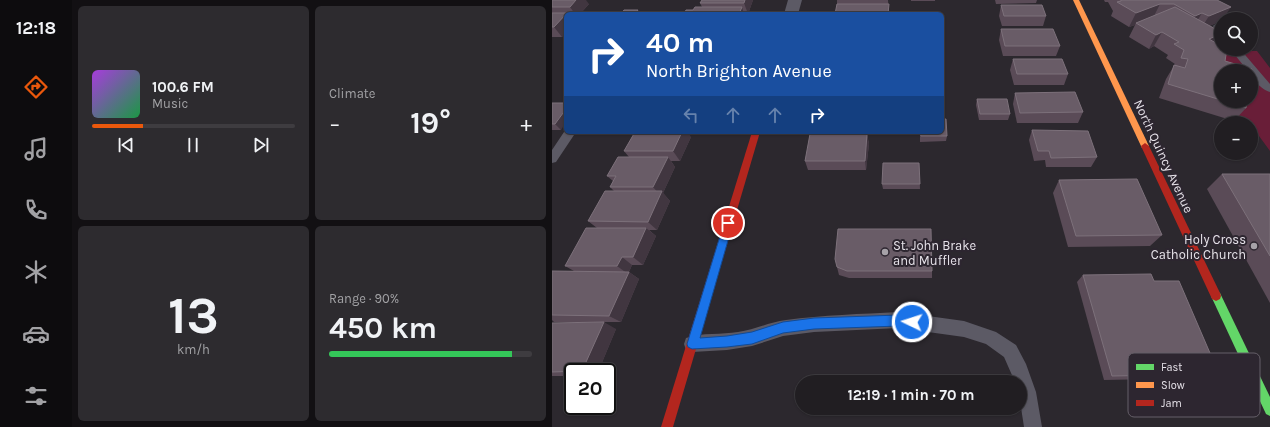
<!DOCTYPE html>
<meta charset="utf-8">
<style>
:root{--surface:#211e22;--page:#2d2b2f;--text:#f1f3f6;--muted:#a2a2a5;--line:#3e3c40;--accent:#ea580c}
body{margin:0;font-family:Karla,sans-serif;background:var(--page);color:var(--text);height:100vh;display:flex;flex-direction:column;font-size:15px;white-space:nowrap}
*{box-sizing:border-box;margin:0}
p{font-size:13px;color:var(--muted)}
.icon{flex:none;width:22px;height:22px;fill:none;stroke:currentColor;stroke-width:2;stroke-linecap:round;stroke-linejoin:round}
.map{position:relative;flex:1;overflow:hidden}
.details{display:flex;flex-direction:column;gap:6px;padding:6px;background:#121013;width:480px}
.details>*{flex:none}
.top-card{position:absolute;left:12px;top:12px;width:380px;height:122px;border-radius:6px;box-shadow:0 1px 3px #0004,0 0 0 1px var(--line);background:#1a4fa0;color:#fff;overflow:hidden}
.buttons{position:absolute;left:662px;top:12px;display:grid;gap:8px}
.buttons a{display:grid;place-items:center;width:44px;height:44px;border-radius:50%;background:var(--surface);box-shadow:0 1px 3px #0004,0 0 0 1px var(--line);font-size:20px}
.speed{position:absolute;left:12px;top:363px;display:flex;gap:8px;font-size:20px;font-weight:700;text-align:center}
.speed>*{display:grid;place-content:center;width:52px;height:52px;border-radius:50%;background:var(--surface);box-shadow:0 1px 3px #0004,0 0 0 1px var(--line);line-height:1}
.speed .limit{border:2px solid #111;border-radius:6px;background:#fff;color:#111}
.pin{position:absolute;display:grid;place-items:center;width:34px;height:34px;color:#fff;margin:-17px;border:2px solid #fff;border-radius:50%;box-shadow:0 1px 4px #0007}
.me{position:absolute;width:44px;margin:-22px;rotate:274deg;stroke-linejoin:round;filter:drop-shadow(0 0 3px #0008)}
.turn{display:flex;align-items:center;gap:14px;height:84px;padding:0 16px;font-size:18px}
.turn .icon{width:52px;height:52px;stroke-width:2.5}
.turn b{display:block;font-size:28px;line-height:34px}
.lanes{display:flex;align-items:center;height:38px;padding:0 16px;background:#0003;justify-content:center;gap:20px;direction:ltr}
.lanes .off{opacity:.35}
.big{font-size:30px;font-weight:700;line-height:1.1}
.details .widget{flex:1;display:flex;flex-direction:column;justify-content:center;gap:6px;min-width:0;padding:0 14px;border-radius:6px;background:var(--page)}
.details .dial{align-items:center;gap:0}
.dial b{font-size:52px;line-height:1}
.song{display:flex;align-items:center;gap:12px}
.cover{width:48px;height:48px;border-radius:6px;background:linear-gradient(135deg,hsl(280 70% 55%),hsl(140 70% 35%))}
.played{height:4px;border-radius:2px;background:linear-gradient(90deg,var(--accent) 25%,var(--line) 25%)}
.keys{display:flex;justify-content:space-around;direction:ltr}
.heat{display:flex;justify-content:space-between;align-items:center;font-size:22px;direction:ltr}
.charge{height:6px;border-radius:3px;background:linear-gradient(90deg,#34c759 90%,var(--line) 0)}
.details .tiles{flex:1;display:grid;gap:6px;grid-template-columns:repeat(2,1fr)}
.trip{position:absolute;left:243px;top:375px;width:232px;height:40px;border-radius:20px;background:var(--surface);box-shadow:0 1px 3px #0004,0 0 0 1px var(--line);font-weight:700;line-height:40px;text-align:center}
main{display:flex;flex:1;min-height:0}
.tabs{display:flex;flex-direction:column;width:72px;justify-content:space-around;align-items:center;background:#0d0c0e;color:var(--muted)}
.tabs .icon{width:28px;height:28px}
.tabs .on{color:var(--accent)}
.tabs b{font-size:18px;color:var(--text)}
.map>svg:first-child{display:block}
</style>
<main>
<nav class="tabs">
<b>12:18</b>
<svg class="icon on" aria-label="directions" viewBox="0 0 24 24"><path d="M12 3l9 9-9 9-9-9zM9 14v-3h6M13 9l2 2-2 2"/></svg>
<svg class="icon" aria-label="music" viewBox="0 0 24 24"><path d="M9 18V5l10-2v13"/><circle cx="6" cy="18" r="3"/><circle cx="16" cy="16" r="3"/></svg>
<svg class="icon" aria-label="phone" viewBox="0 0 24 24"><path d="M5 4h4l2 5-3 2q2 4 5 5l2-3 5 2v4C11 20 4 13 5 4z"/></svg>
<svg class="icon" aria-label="climate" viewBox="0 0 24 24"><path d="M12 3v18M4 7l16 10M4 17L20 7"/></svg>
<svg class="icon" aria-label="car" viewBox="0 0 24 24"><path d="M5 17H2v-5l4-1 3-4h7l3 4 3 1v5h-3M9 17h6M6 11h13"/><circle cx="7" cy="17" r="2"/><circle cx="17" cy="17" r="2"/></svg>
<svg class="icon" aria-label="filters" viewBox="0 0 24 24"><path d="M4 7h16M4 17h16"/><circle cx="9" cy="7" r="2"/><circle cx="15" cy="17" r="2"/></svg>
</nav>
<section class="details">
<div class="tiles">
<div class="widget">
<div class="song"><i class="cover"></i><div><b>100.6 FM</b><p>Music</p></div></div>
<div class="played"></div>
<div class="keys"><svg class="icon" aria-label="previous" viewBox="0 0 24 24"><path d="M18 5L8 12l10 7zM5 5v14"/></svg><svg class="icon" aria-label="pause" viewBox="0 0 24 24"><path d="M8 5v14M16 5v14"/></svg><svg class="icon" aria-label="next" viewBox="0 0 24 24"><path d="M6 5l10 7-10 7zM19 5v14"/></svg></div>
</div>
<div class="widget"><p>Climate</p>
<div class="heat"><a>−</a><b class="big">19°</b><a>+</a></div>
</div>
<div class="widget dial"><b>13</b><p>km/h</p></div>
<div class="widget"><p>Range · 90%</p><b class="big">450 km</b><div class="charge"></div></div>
</div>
</section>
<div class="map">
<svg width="718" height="427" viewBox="0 0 718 427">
<rect width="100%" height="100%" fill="#2c282e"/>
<!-- green -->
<path fill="#691e38" d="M667 51H705L718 68V151L699 125V123H685L682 121 685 101H699V71H673Z"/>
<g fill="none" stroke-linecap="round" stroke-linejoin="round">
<!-- lane -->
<g fill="#5c5a65" fill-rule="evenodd">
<path d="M665 23 669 25V34L666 33 661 26Z"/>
<path d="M678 49H688L718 84V92C710 90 699 79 699 71H696Z"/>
<path d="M14 129V132H24L4 162 0 163V150Z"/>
<path d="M347 312 412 321 444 332 464 345 474 364 484 392 490 427H472L468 401V382H463L452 357 434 344 412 337 347 328 262 332 231 336 200 346 175 350 140 352 134 350 132 344 134 338C150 332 170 335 186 332 202 330 217 322 234 320 271 315 309 314 347 312Z"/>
</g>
<!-- street -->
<path fill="#5c5a65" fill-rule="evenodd" d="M236 0H250L246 14H232Z"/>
<!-- fast -->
<path fill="#63d668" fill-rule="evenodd" d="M664 291 668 293 718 397V416L714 414 659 296 660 293Z"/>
<!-- slow -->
<path fill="#ff974d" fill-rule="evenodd" d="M521 0H527L597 146 596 148H590L589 146Z"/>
<!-- jam -->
<g fill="#b3261e" fill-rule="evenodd">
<path d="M200 132H208L121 427H109Z"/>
<path d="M593 143 597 146 668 293 669 296 668 299 664 301 660 299 589 146Z"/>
</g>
</g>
<!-- wall -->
<g fill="#5a4b57">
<path d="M0 0 37 4 28 14H14V32L10 37H0Z"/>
<path d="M150 0H201L196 14H132L150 7 148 3Z"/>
<path d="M285 0H336L337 14H283L285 4Z"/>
<rect x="359" y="0" width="24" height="1"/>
<path d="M443 0H485L484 3 444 4Z"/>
<path d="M552 0H665L669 21 657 26 669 32V35L664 43 669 71V101H695L694 108 682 121 607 98 614 79 623 64 614 58 616 55 602 46 597 49 577 37 583 25 577 27 559 16 561 11 556 2H553Z"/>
<path d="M449 5 494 16 491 26H450L447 16Z"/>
<path d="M449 29 508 46 504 56H451L447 40Z"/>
<path d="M461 59 516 74 512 85H462L458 70Z"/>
<path d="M463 93 531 112 526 123H465L461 104Z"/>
<path d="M425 99 458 114 456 120H427L424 105Z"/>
<path d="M0 103 9 130H0Z"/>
<path d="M480 130 545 157 539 167H494L493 160 482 161 477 140Z"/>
<path d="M368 132H390L395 136 394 141 368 142Z"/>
<path d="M315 134 317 144 314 170H256L253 161Z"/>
<path d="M139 137 128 161H119L123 167 111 193 118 201 105 230H97L104 236 91 265H80L77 272 87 279 69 322H2L0 320V271H22L13 266 45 228 36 221 62 191 58 187 61 181 55 176 77 157 72 151Z"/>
<path d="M367 163 368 189H331L330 184Z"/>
<path d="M670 174H718V303L655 189Z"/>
<path d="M507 180 610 235 598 246 516 247 501 193Z"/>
<path d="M285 267 380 271V278H297L287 275Z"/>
<path d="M531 275 602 281 667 374 654 378 552 380 525 282Z"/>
<path d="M0 323 64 329 46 372H21V376H0Z"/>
</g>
<!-- shaded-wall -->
<g fill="#413640">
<path d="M24 0H34L37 4 28 14H23L18 7Z"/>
<path d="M193 0H201L196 14 192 3Z"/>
<path d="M608 4 601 18 584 23 583 25 577 27 584 13Z"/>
<path d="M190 7 192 14H187Z"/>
<path d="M679 7 671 19H669V21L648 30 657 16Z"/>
<path d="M86 10 88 14H83Z"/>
<path d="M15 13 16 14H14V32L10 37 2 27Z"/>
<path d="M650 13 642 26 634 29 643 16Z"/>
<path d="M610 32 602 46 597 49 604 35Z"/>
<path d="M669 34V35L661 47 657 39Z"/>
<path d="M14 109V122L9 130 3 124Z"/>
<path d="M130 132H136L139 137 128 161 121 151Z"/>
<path d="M315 134 317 144 314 170 313 161Z"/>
<path d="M116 157 123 167 111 193 118 201 105 230 96 222 108 195 101 187Z"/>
<path d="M94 228 104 236 91 265 81 257Z"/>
<path d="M70 257 80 265 76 274 65 266Z"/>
<path d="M77 272 87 279 69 322 57 316Z"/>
<path d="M52 322 64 329 46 372H33L30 371Z"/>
</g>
<!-- building -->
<g fill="#695c67" stroke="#7d717b">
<path d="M0 0H24L18 7H0Z"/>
<path d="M150 0H193L192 3H148Z"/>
<path d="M569 0H665L679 7 657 16 650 13 643 16 622 4H608L584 13 565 2 569 1Z"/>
<path d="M285 4H337L336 14H283Z"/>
<path d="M449 5H490L494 16H452Z"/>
<path d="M143 7H190L187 14H132L134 10H141Z"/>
<path d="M623 7 669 32V34L657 39 669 46V49H675L673 61 700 69 699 74V71H669V100L616 84 622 65 633 68 636 59 629 58 632 50 622 44 627 42 610 32 604 35 584 23Z"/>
<path d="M72 10H86L83 14H69Z"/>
<path d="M0 13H15L2 27H0Z"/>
<path d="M449 29H501L508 46H453Z"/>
<path d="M461 59H510L516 74H465Z"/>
<path d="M523 92 531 112 468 113 463 93Z"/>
<path d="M425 99H455L458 114H428Z"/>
<path d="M671 101H695L694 108Z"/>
<path d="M0 103H14V109L3 124H0Z"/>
<path d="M390 119H394L395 136H369L368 132H390Z"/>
<path d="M480 130 536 131 545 157 499 158 497 151H486Z"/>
<path d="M83 132H130L121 151H72Z"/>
<path d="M258 134H315L313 161H253Z"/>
<path d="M66 157H116L101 187H58L64 176H55Z"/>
<path d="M331 163H367L368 184H330Z"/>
<path d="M670 174H718V256Z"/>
<path d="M585 179 610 235 524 236 507 180Z"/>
<path d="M53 191H110L96 222 36 221Z"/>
<path d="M34 228H94L81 257H70L65 266H13Z"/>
<path d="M286 229H379L380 271H295L285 267 283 259Z"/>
<path d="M0 271 77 272 57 316 0 315Z"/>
<path d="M599 274 602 281H627L667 374 560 376 531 275Z"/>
<path d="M52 322 30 371 0 372V323Z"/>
</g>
<!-- route -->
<path fill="#1a73e8" stroke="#114b97" d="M176 219 180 220 181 223 148 338 175 336 200 332 231 322 262 318 347 315 364 318 366 322 364 326 360 327 347 326 262 329 231 333 200 344 175 347 140 349 136 347 135 344 172 223 173 220Z"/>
<!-- markers -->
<g fill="#a6a2a8" stroke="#2d2630" stroke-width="1.5">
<circle cx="702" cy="246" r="4"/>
<circle cx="333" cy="252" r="4"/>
</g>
<g text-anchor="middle" stroke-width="4" stroke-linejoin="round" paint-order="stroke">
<!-- street labels -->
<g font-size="13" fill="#e7e3ea" stroke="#2d2630">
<text transform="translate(612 156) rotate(65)" y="5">North Quincy Avenue</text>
</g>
<!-- poi labels -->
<g font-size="13" fill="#e7e3ea" stroke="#2d2630" text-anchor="end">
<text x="694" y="244">Holy Cross<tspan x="694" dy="15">Catholic Church</tspan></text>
<text x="341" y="250" text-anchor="start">St. John Brake<tspan x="341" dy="15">and Muffler</tspan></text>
</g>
</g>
<!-- legend -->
<rect x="576" y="353" width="132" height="64" rx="6" fill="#2d2630" stroke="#655f68" stroke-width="1"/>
<rect x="584" y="364" width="18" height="6" fill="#63d668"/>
<rect x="584" y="382" width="18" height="6" fill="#ff974d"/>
<rect x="584" y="400" width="18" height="6" fill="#b3261e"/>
<g font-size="11" fill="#e7e3ea">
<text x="609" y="371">Fast</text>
<text x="609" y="389">Slow</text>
<text x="609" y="407">Jam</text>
</g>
</svg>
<div class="buttons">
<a><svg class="icon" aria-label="search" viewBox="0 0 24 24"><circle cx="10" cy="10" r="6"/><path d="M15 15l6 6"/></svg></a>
<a>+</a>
<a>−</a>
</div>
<div class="speed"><div class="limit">20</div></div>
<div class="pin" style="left:176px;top:223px;background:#d93025"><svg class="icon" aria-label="arrive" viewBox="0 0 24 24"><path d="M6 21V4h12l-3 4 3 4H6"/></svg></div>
<svg class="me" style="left:360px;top:322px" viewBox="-20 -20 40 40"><circle r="17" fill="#1a73e8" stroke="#fff" stroke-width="3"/><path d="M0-11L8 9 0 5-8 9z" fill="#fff"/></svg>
<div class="trip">12:19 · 1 min · 70 m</div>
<div class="top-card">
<div class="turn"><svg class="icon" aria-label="right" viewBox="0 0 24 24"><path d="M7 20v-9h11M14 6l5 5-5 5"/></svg><div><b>40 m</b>North Brighton Avenue</div></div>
<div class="lanes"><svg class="icon off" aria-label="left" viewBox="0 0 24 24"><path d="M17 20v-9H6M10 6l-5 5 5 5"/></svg><svg class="icon off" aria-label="ahead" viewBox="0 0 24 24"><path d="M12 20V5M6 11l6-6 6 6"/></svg><svg class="icon off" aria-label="ahead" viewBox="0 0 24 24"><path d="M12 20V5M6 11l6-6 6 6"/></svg><svg class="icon" aria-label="right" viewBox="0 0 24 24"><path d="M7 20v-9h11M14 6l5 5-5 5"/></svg></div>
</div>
</div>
</main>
